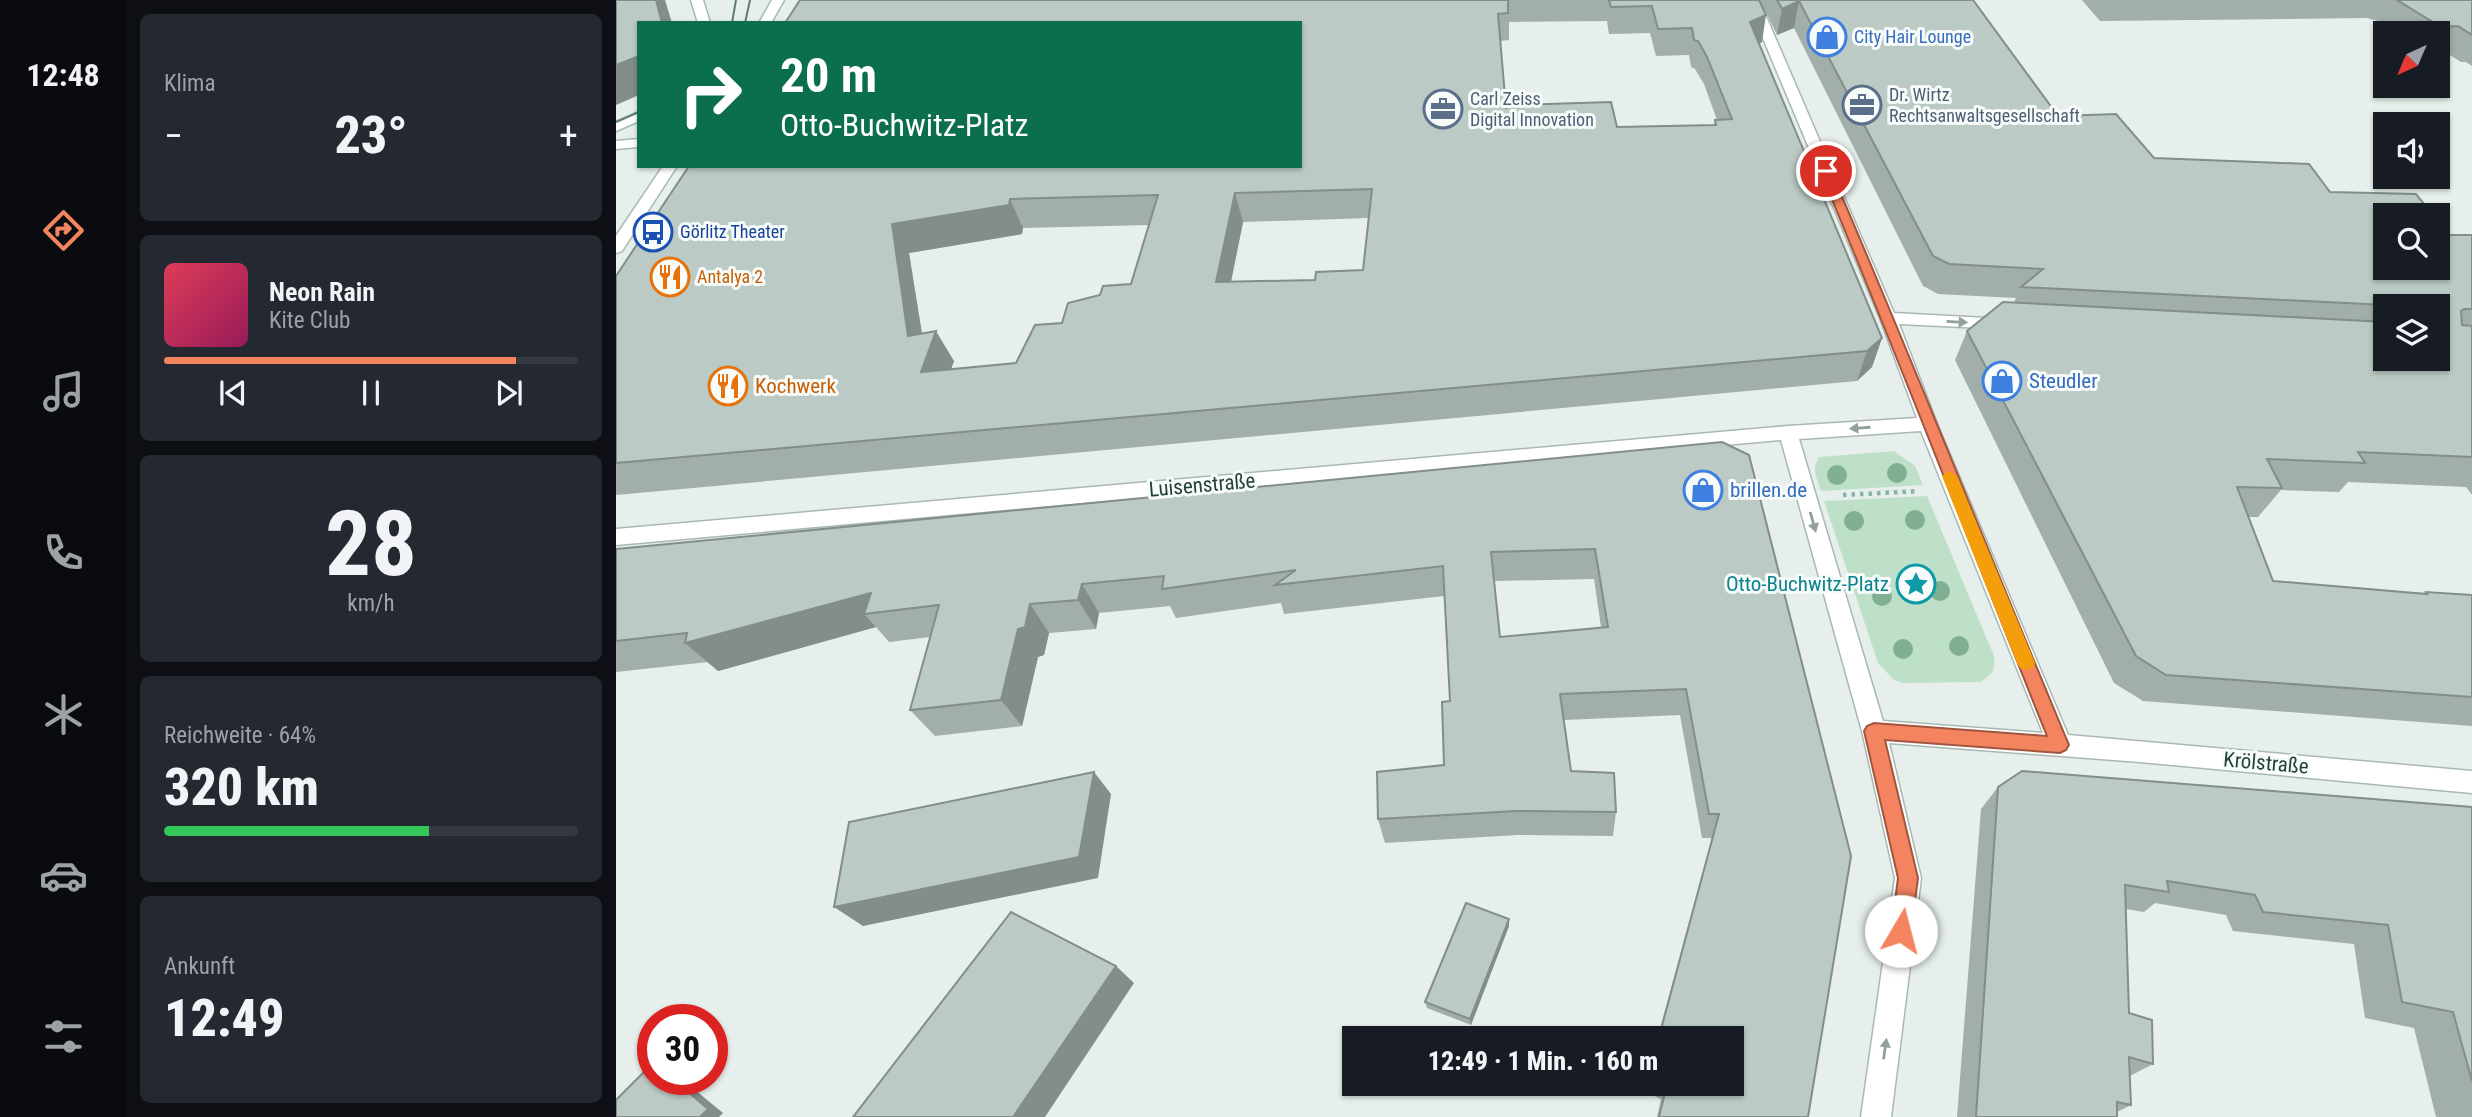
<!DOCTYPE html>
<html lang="de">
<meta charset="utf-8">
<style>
:root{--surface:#171b24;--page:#242831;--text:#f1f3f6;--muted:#9ea1a6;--line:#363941;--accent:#f4845f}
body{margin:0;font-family:"Roboto Condensed",sans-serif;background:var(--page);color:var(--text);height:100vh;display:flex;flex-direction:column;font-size:26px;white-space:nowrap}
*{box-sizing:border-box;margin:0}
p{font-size:23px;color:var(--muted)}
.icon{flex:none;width:38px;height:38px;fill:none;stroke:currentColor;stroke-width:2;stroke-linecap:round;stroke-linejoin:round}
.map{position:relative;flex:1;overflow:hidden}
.details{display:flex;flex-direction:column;gap:14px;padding:14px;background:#0d0f14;width:490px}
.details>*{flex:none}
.top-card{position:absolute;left:21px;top:21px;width:665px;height:147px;border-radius:0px;box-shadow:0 2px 5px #0004;background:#0b6e4f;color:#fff;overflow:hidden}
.needle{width:46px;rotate:224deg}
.buttons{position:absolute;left:1757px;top:21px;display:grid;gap:14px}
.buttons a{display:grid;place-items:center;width:77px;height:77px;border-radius:0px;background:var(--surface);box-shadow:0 2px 5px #0004;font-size:35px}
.speed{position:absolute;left:21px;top:1004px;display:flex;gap:14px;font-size:35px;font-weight:700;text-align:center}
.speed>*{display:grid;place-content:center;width:91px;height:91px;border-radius:50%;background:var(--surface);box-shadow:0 2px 5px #0004;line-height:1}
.speed .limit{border:10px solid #d22;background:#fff;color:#111}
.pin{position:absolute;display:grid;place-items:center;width:60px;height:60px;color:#fff;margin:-30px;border:4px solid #fff;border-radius:50%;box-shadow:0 2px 7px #0007}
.me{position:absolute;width:77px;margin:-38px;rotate:8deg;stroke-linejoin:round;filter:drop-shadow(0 0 5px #0008)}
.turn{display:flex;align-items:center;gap:24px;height:147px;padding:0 28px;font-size:32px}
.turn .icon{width:91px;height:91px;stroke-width:2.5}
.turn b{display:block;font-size:49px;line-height:60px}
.big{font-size:52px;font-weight:800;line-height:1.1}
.details .card{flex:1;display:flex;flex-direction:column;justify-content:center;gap:10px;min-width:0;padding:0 24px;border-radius:10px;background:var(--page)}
.details .dial{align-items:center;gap:0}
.dial b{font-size:91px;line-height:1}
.song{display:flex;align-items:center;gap:21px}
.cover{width:84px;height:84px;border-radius:10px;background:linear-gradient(135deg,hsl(350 70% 55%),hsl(330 70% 35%))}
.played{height:7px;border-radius:4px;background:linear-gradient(90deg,var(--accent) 85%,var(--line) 85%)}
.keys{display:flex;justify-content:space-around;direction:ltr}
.heat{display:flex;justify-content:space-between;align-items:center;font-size:38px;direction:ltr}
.charge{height:10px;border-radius:5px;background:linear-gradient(90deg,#34c759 64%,var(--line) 0)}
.trip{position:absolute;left:726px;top:1026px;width:402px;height:70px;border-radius:0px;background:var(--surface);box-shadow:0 2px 5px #0004;font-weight:800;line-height:70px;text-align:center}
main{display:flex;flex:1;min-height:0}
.menu{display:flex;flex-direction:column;width:126px;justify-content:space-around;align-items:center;background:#090b0e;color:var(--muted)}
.menu .icon{width:49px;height:49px}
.menu .active{color:var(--accent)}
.menu b{font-size:32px;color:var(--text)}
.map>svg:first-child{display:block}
</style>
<main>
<nav class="menu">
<b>12:48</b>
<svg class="icon active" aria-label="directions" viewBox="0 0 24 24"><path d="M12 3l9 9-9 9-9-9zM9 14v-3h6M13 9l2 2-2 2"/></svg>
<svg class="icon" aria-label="music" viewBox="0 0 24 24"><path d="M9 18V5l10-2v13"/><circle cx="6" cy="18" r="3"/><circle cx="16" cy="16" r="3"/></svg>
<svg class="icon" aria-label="phone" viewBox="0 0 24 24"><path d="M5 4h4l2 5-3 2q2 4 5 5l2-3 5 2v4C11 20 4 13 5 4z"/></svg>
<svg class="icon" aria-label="climate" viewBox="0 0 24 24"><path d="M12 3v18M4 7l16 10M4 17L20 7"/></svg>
<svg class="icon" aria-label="car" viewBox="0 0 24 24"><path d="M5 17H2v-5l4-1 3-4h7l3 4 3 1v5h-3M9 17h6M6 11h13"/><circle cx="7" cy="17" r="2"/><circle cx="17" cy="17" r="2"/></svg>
<svg class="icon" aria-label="filters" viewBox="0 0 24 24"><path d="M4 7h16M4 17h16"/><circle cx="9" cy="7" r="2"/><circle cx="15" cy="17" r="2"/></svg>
</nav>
<section class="details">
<div class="card"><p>Klima</p>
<div class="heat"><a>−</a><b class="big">23°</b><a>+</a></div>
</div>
<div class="card">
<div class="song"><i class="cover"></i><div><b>Neon Rain</b><p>Kite Club</p></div></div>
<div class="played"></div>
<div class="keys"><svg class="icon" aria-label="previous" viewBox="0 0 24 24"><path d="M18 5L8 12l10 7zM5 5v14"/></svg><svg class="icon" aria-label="pause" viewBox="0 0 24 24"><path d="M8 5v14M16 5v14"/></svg><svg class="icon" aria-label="next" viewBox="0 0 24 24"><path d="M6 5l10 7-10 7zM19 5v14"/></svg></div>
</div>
<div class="card dial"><b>28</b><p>km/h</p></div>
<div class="card"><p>Reichweite · 64%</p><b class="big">320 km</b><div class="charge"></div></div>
<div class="card"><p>Ankunft</p><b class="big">12:49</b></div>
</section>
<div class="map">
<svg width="1856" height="1117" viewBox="0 0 1856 1117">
<rect width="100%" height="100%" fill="#e6efeb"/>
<!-- green -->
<g fill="#bfe0c8">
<path d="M1278 451 1299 466 1307 485 1205 491C1201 479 1195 468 1203 457Z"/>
<path d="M1311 496 1378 656C1380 670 1376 675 1364 682L1287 683 1278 680 1262 663 1208 501Z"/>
</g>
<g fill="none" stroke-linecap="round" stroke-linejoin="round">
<defs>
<g id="minor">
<path d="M75 0H87L94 23H82Z"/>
<path d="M156 0H168L155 23H143Z"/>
<path d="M1131 0H1143L1278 313 1389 319 1398 324 1389 329 1283 324 1321 424 1452 735 1856 771V793L1524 762 1273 743 1305 878 1275 1117H1245L1279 878 1246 731 1165 440 0 545V529L1172 426 1301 418 1264 318ZM1305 431 1427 733 1267 721 1183 439Z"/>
<path d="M23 112V121L0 131V122Z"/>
<path d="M23 139V147L0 149V141Z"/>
<path d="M47 166H61L6 251 0 253V236Z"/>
</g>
</defs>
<!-- minor casing -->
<use href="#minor" stroke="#a8b8b2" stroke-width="3"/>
<!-- path -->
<path stroke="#86b3a5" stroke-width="4.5" stroke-dasharray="3.5 5" stroke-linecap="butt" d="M1227 495 1303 491"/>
<!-- minor -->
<use href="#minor" fill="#fff" fill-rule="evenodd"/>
<!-- tram -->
<g stroke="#5f7d75" stroke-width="2">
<path d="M116 23 120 0"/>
<path d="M129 23 134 0"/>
<path d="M0 122 23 112"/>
</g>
</g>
<!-- trees -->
<g fill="#80af93">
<circle cx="1281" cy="473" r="10"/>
<circle cx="1221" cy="475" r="10"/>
<circle cx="1299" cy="520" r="10"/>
<circle cx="1238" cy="521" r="10"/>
<circle cx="1324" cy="591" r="10"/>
<circle cx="1266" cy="596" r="10"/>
<circle cx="1343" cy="646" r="10"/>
<circle cx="1287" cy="649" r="10"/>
</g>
<!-- wall -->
<g fill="#a1aea9" fill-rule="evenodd">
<path d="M184 0H1143L1146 42 1142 44 1266 338 1256 367 1241 381 0 495V276ZM991 21 993 34 1034 33 1040 56 1073 55 1075 67 1079 69 1088 84 1101 120H1099L1098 125 1001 127 890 108 884 41 893 40V22ZM752 218 747 270 699 280 615 282 627 222ZM533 225 515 284 484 295 446 323 400 363 335 369 338 361 306 334 293 253 406 234 407 228Z"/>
<path d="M1144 0H1357L1442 116 1538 158 1714 192 1834 235H1856V495L1850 487 1732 482 1723 492 1665 490 1642 517H1632L1657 581 1807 594 1810 592 1856 595V726L1527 701 1498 683 1339 360 1351 331 1398 302 1400 298 1322 294 1307 286 1178 28 1161 35ZM1769 306H1822L1769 359Z"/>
<path d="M1466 0H1856V66L1850 62H1845L1826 50H1822V33H1781L1762 21 1751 18 1484 21Z"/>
<path d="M1106 442 1192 1117H1041L1045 1099 1023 1089 1025 1083H1116L1042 1036 1096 838H1086L1064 715 948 720 955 771 1000 812 997 836 901 835 769 843 762 819 828 765 834 701 828 596 668 614 665 603 560 618 554 606 483 613 480 629 433 633 428 655 422 657 406 726 319 736 294 710 314 637 273 642 260 627 102 671 92 662 0 672V549ZM978 579 985 627 884 637 878 581Z"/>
<path d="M1382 787 1856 807V1117H1820L1798 1028 1749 1018 1738 944 1617 931 1610 915 1539 903 1528 912 1510 909 1513 1013 1537 1064 1514 1076 1515 1105 1501 1112V1117H1341L1365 809Z"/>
<path d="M893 919V926L855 1025 811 1008 809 1002Z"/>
</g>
<!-- shaded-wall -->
<g fill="#838d89">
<path d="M40 0H49L56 23H46Z"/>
<path d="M1183 1 1178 28 1161 35 1166 9Z"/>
<path d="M1150 15 1146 42 1129 50 1134 22Z"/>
<path d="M23 56V95L0 105V65Z"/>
<path d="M619 193 627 222 609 311 600 282Z"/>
<path d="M394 199 407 228 406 234 293 253 310 359 320 331 338 361 323 401 305 372 292 336 276 224Z"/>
<path d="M1266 338 1256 367 1241 381 1251 351Z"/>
<path d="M466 584 483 613 480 629 462 600Z"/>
<path d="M255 593 248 614 260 627 102 671 69 643Z"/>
<path d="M414 604 433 633 428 655 422 657 406 726 385 700 402 629Z"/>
<path d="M478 772 495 794 482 878 247 926 218 907Z"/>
<path d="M893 919V926L855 1025 854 1019Z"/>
<path d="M500 966 518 983 429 1117H397Z"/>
<path d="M58 1080H67L107 1113 103 1117H84Z"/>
</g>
<!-- building -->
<g fill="#bbcac4" stroke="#838d89" stroke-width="2" fill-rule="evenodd">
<path d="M0 0H40L46 23H23V56L0 65Z"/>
<path d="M184 0H892V13L882 14 890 108 899 105 995 102 1001 127 1100 125 1099 120 1116 119 1091 57 1082 41 1078 40 1076 28 1042 29 1036 6 995 7 993 0H1143L1150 15 1134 22 1266 338 1251 351 0 463V276L73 166H684V23H169ZM756 189 747 270 700 272 699 280 600 282 619 193ZM542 195 515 284 487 286 484 295 452 303 446 323 419 325 400 363 305 372 320 331 292 336 276 224 393 205 394 199Z"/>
<path d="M1161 0H1357L1442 116 1500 114 1538 158 1693 164 1714 192 1800 194 1817 215H1769V268H1822V220L1834 235H1856V309H1848L1845 311 1846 325 1856 326V457L1742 452 1749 463 1651 459 1666 488 1621 487 1657 581 1811 594 1810 592 1856 595V697L1550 675 1520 656 1351 331 1387 302 1769 322V359H1822V306H1790L1405 287 1427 269 1333 264 1317 256 1183 1 1166 9Z"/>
<path d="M1781 0H1856V35L1842 26 1825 27Z"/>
<path d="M1106 442 1133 455 1235 856 1192 1117H1043L1051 1085 1049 1083H1116V1038H1038L1039 1035 1043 1037 1103 814H1093L1070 689 944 694 955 771 998 773 1000 812 900 811 762 819 761 772 828 765 826 702 834 701 827 566 659 585 680 570 546 589 548 576 466 584 462 600 414 604 409 627 402 629 385 700 294 710 323 605 248 614 255 593 69 643 71 633 0 641V549ZM979 549 992 627 884 637 875 552Z"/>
<path d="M1406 771 1856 807V1081L1837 1012 1786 1002 1772 925 1647 912 1639 895 1551 881 1553 892 1509 885 1513 1013 1536 1020 1537 1064 1513 1057 1515 1105 1501 1102V1117H1360L1382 787Z"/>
<path d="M478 772 463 857 218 907 233 822Z"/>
<path d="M850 903 893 919 854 1019 809 1002Z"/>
<path d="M395 912 500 966 397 1117H237Z"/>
<path d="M37 1063V1080H58L92 1109 84 1117H0V1100Z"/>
</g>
<!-- one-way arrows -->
<defs><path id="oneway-solid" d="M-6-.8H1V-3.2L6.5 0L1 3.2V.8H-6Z" transform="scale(1.75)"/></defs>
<g fill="#92a09c">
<use href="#oneway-solid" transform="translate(1341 322) rotate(3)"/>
<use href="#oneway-solid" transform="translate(1244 428) rotate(176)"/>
<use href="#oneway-solid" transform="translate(1197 522) rotate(74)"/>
<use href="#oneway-solid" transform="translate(1269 1049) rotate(-82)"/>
</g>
<!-- route -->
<path fill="#f4845f" stroke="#9f563e" stroke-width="2" d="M1210 168 1215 171C1297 361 1373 554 1453 745L1450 750 1444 753 1269 740 1302 878 1295 931 1292 938 1285 941 1278 938 1275 931 1282 878 1248 731 1251 726 1258 723 1431 736C1355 548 1283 358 1204 171Z"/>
<!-- slow -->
<path fill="#f59e0b" d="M1333 471 1341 476 1419 663 1416 668 1410 670 1404 668 1401 663 1326 476Z"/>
<!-- icons -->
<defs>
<symbol id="shop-ring" viewBox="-11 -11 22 22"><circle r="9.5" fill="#f7fbf9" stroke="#3f7fe0" stroke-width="1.5"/><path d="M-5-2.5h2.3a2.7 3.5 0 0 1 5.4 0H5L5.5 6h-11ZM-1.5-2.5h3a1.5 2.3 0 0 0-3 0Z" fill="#3f7fe0"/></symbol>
<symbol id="office-ring" viewBox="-11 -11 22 22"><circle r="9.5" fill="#f7fbf9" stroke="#5c6f8a" stroke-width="1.5"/><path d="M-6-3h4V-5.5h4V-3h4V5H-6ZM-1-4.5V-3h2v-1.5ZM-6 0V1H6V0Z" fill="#5c6f8a"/></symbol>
<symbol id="bus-ring" viewBox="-11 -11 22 22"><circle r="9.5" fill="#f7fbf9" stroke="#1a4fb4" stroke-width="1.5"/><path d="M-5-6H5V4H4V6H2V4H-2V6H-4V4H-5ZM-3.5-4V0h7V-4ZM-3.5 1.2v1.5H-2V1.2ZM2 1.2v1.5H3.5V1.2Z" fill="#1a4fb4"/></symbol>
<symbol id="restaurant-ring" viewBox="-11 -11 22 22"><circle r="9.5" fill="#f7fbf9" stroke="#e8710a" stroke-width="1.5"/><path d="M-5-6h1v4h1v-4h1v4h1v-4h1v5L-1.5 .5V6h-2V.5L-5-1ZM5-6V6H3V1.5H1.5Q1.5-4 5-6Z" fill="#e8710a"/></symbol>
<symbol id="sight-ring" viewBox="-11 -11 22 22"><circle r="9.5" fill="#f7fbf9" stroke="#0f9aa8" stroke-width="1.5"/><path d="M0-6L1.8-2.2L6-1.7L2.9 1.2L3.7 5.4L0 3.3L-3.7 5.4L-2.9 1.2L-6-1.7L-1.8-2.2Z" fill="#0f9aa8"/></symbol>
</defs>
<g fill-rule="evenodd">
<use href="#shop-ring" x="1189" y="15" width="44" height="44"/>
<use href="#office-ring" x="1224" y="83" width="44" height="44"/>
<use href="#office-ring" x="805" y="87" width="44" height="44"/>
<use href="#bus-ring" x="15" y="210" width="44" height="44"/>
<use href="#restaurant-ring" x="32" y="255" width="44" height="44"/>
<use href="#shop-ring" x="1364" y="359" width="44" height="44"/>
<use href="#restaurant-ring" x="90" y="364" width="44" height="44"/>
<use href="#shop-ring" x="1065" y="468" width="44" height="44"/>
<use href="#sight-ring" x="1278" y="562" width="44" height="44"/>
</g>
<g text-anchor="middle" stroke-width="6" stroke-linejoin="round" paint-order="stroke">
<!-- far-shop labels -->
<g font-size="18" fill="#366cbe" stroke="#f7fbf9" text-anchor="start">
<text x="1238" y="43">City Hair Lounge</text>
</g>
<!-- far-service labels -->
<g font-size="18" fill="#4e5e75" stroke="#f7fbf9" text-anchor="start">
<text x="1273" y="101">Dr. Wirtz<tspan x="1273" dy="21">Rechtsanwaltsgesellschaft</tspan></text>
<text x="854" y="105">Carl Zeiss<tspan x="854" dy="21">Digital Innovation</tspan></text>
</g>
<!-- far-transit labels -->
<g font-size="18" fill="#164399" stroke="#f7fbf9" text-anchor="start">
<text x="64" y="238">Görlitz Theater</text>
</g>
<!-- far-food labels -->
<g font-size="18" fill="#c56008" stroke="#f7fbf9" text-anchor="start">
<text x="81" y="283">Antalya 2</text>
</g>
<!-- shop labels -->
<g font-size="21" fill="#366cbe" stroke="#f7fbf9" text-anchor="start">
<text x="1413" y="388">Steudler</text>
<text x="1114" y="497">brillen.de</text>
</g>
<!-- food labels -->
<g font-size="21" fill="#c56008" stroke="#f7fbf9" text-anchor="start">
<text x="139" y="393">Kochwerk</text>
</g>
<!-- street labels -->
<g font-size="21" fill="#24423a" stroke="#f7fbf9">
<text transform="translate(586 485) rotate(-5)" y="7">Luisenstraße</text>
<text transform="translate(1650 763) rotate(5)" y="7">Krölstraße</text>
</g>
<!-- culture labels -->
<g font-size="21" fill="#0d838f" stroke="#f7fbf9" text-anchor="end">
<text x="1273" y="591">Otto-Buchwitz-Platz</text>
</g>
</g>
</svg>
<div class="buttons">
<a><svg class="needle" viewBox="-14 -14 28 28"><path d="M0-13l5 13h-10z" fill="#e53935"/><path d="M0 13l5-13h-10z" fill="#9ea1a6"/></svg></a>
<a><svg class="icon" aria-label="sound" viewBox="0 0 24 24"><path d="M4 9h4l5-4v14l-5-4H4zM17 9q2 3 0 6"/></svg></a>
<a><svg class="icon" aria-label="search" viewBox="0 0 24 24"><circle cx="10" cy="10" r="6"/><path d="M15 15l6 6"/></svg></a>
<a><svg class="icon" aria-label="layers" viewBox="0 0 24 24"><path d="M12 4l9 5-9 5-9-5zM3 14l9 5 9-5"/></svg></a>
</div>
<div class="speed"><div class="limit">30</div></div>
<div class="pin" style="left:1210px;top:171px;background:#d93025"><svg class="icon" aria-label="arrive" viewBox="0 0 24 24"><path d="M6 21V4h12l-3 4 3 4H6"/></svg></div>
<svg class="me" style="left:1285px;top:931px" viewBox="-20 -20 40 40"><circle r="19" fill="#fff"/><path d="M0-13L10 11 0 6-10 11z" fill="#f4845f"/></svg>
<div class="trip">12:49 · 1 Min. · 160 m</div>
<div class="top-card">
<div class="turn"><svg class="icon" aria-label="right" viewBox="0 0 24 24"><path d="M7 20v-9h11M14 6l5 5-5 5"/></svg><div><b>20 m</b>Otto-Buchwitz-Platz</div></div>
</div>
</div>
</main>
